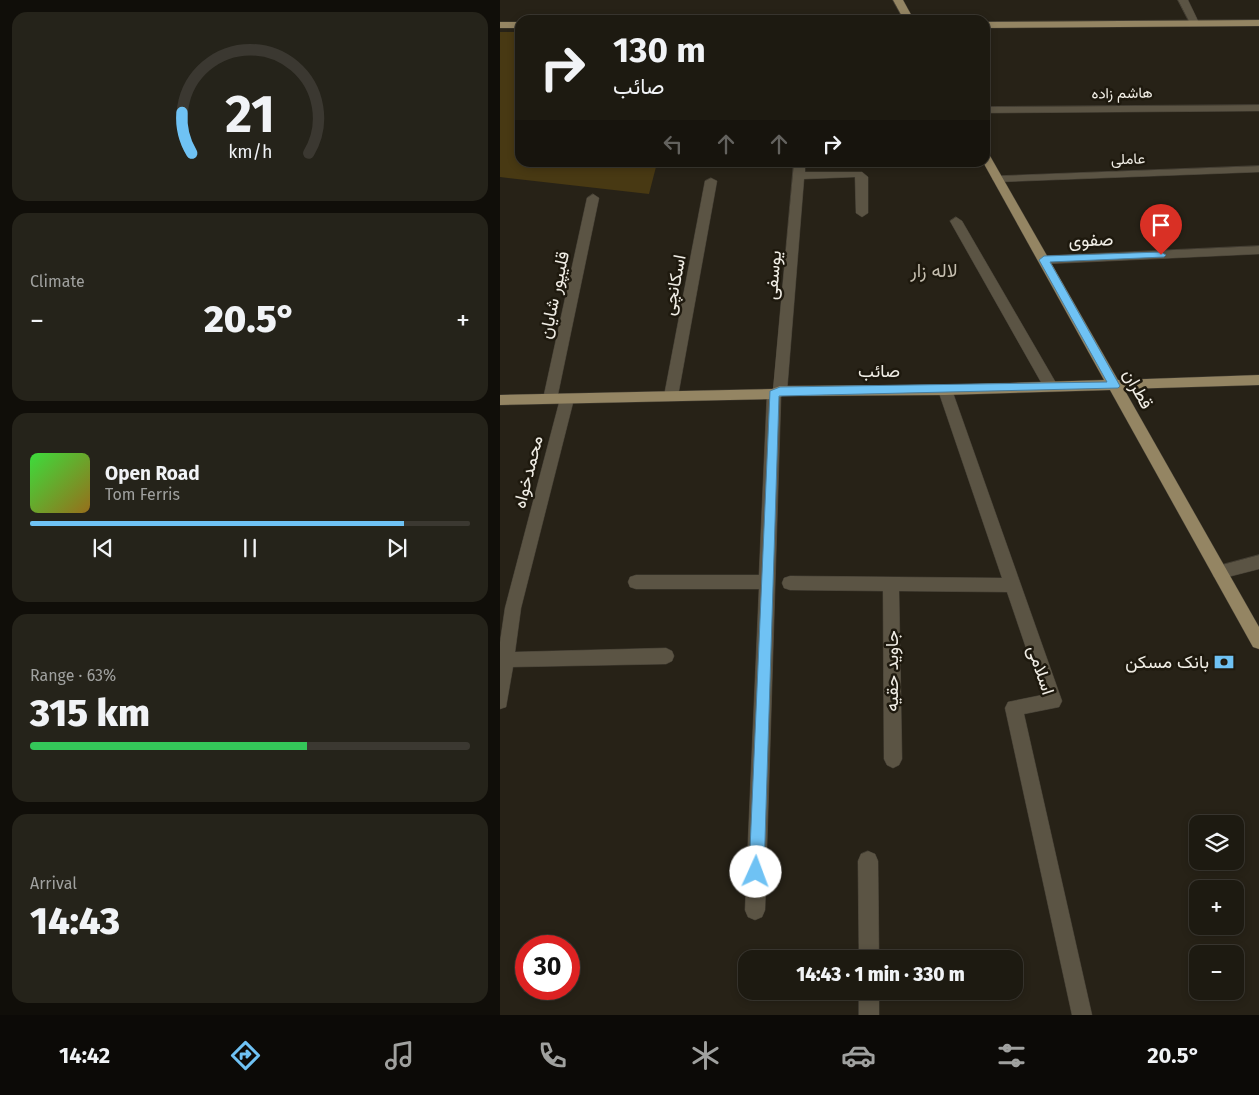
<!DOCTYPE html>
<meta charset="utf-8">
<style>
:root{--surface:#1d1a11;--page:#25231a;--text:#f1f3f6;--muted:#a0a19f;--line:#3b3831;--accent:#6fc2f4}
body{margin:0;font-family:"Fira Sans",Vazirmatn,sans-serif;background:var(--page);color:var(--text);height:100vh;display:flex;flex-direction:column;font-size:19px;white-space:nowrap}
*{box-sizing:border-box;margin:0}
p{font-size:16px;color:var(--muted)}
.icon{flex:none;width:28px;height:28px;fill:none;stroke:currentColor;stroke-width:2;stroke-linecap:round;stroke-linejoin:round}
.map{position:relative;flex:1;overflow:hidden}
.drawer{display:flex;flex-direction:column;gap:12px;padding:12px;background:#100e09;width:500px}
.drawer>*{flex:none}
.top-card{position:absolute;left:15px;top:15px;width:475px;height:152px;border-radius:15px;box-shadow:0 2px 8px #0003,0 0 0 1px var(--line);background:#1d1a11;color:var(--text);overflow:hidden}
.controls{position:absolute;left:689px;top:815px;display:grid;gap:10px}
.controls a{display:grid;place-items:center;width:55px;height:55px;border-radius:10px;background:var(--surface);box-shadow:0 2px 8px #0003,0 0 0 1px var(--line);font-size:25px}
.speed{position:absolute;left:15px;top:935px;display:flex;gap:10px;font-size:25px;font-weight:700;text-align:center}
.speed>*{display:grid;place-content:center;width:65px;height:65px;border-radius:50%;background:var(--surface);box-shadow:0 2px 8px #0003,0 0 0 1px var(--line);line-height:1}
.speed .limit{border:8px solid #d22;background:#fff;color:#111}
.pin{position:absolute;display:grid;place-items:center;width:42px;height:42px;color:#fff;margin:-51px -21px;border-radius:50% 50% 50% 0;rotate:-45deg;box-shadow:0 0 5px #0007}
.pin .icon{rotate:45deg}
.me{position:absolute;width:55px;margin:-28px;rotate:2deg;stroke-linejoin:round;filter:drop-shadow(0 0 4px #0008)}
.turn{display:flex;align-items:center;gap:18px;height:105px;padding:0 15px;font-size:22px}
.turn .icon{width:65px;height:65px;stroke-width:2.5}
.turn b{display:block;font-size:35px;line-height:42px}
.lanes{display:flex;align-items:center;height:48px;padding:0 15px;background:#0003;justify-content:center;gap:25px;direction:ltr}
.lanes .off{opacity:.35}
.big{font-size:38px;font-weight:800;line-height:1.1}
.drawer .tile{flex:1;display:flex;flex-direction:column;justify-content:center;gap:8px;min-width:0;padding:0 18px;border-radius:15px;background:var(--page)}
.drawer .dial{align-items:center;gap:0}
.dial svg{height:130px;overflow:visible;fill:none;stroke:var(--line);stroke-width:7;stroke-linecap:round;text-anchor:middle}
.dial text{fill:var(--text);stroke:none}
.song{display:flex;align-items:center;gap:15px}
.cover{width:60px;height:60px;border-radius:8px;background:linear-gradient(135deg,hsl(120 70% 55%),hsl(40 70% 35%))}
.played{height:5px;border-radius:2px;background:linear-gradient(90deg,var(--accent) 85%,var(--line) 85%)}
.keys{display:flex;justify-content:space-around;direction:ltr}
.heat{display:flex;justify-content:space-between;align-items:center;font-size:28px;direction:ltr}
.charge{height:8px;border-radius:4px;background:linear-gradient(90deg,#34c759 63%,var(--line) 0)}
.trip{position:absolute;left:238px;top:950px;width:285px;height:50px;border-radius:15px;background:var(--surface);box-shadow:0 2px 8px #0003,0 0 0 1px var(--line);font-weight:800;line-height:50px;text-align:center}
.menu{display:flex;height:80px;justify-content:space-around;align-items:center;background:#0c0a07;color:var(--muted)}
.menu .icon{width:35px;height:35px}
.menu .on{color:var(--accent)}
.menu b{font-size:22px;color:var(--text)}
main{display:flex;flex:1;min-height:0}
.map>svg:first-child{display:block}
</style>
<main>
<section class="drawer">
<div class="tile dial"><svg viewBox="0 0 100 80">
<path d="M14 69A42 42 0 1 1 86 69"/>
<path d="M14 69A42 42 0 0 1 8 44" stroke="#6fc2f4"/>
<text x="50" y="56" font-size="32" font-weight="700">21</text>
<text x="50" y="72" font-size="11">km/h</text>
</svg></div>
<div class="tile"><p>Climate</p>
<div class="heat"><a>−</a><b class="big">20.5°</b><a>+</a></div>
</div>
<div class="tile">
<div class="song"><i class="cover"></i><div><b>Open Road</b><p>Tom Ferris</p></div></div>
<div class="played"></div>
<div class="keys"><svg class="icon" aria-label="previous" viewBox="0 0 24 24"><path d="M18 5L8 12l10 7zM5 5v14"/></svg><svg class="icon" aria-label="pause" viewBox="0 0 24 24"><path d="M8 5v14M16 5v14"/></svg><svg class="icon" aria-label="next" viewBox="0 0 24 24"><path d="M6 5l10 7-10 7zM19 5v14"/></svg></div>
</div>
<div class="tile"><p>Range · 63%</p><b class="big">315 km</b><div class="charge"></div></div>
<div class="tile"><p>Arrival</p><b class="big">14:43</b></div>
</section>
<div class="map">
<svg width="759" height="1015" viewBox="0 0 759 1015">
<rect width="100%" height="100%" fill="#272217"/>
<!-- green -->
<path fill="#483913" d="M0 32H20V162L157 163 149 194 0 177Z"/>
<g fill="none" stroke-linecap="round" stroke-linejoin="round">
<defs>
<g id="minor">
<path d="M678 0H688L699 23 697 25H691Z"/>
<path d="M759 105V111L485 113V107Z"/>
<path d="M294 162H305V172H362L368 177V213L362 217 356 213 355 177 304 179 287 391 285 395 281 396 265 910 262 917 255 920 248 917 245 910 259 589H136L130 587 128 582 130 577 136 575H259L267 394 269 390 273 389Z"/>
<path d="M759 166V172L498 182 492 179 498 176Z"/>
<path d="M211 178 217 181 178 396 176 400H166L164 396 205 181Z"/>
<path d="M93 194 99 198 57 399 55 403H45L43 399 87 198Z"/>
<path d="M456 217 462 221 556 383 558 387 556 391H546L450 221Z"/>
<path d="M759 246V254L544 264 538 260 544 256Z"/>
<path d="M445 385 450 386 452 390 562 701 559 707 524 714 592 1015H572L505 708 508 702 542 695 507 592 399 591 402 759 399 765 393 768 387 765 384 759 383 591 290 590 284 588 282 583 284 578 290 576 502 578 438 390 440 386Z"/>
<path d="M67 394 72 395 74 399 21 608 15 652 166 648 172 651 174 656 172 661 166 664 13 667 6 707 0 709V642L5 608 60 399 62 395Z"/>
<path d="M759 555V569L720 579 714 577 712 572 714 567Z"/>
<path d="M368 851 375 854 378 861 379 959H359L358 861 361 854Z"/>
<rect x="359" y="991" width="20" height="24"/>
</g>
<g id="major">
<path d="M393 0H403L414 20H404Z"/>
<path d="M759 20V26L485 28V22Z"/>
<rect x="0" y="22" width="20" height="6"/>
<path d="M485 153 490 156 618 380 759 375V385L624 389 759 627V649L753 647 610 390 445 395 282 396 274 399 0 405V395L272 389 280 386 445 385 604 380 483 162H485Z"/>
</g>
</defs>
<!-- minor casing -->
<use href="#minor" stroke="#433e34" stroke-width="1"/>
<!-- major casing -->
<use href="#major" stroke="#433e34" stroke-width="1"/>
<!-- minor -->
<use href="#minor" fill="#5b5444" fill-rule="evenodd"/>
<!-- major -->
<use href="#major" fill="#948563" fill-rule="evenodd"/>
</g>
<!-- route -->
<path fill="#6fc2f4" stroke="#487e9f" d="M661 252 666 255 664 257 550 262 620 386 618 388 279 396 264 872 262 877 256 879 251 877 249 872 270 391 280 387 607 382 539 260 544 256Z"/>
<!-- icons -->
<defs>
<symbol id="bank-bare" viewBox="-9 -9 18 18"><path d="M-6-4H6V4H-6ZM0-2.3a2.3 2.3 0 1 0 0 4.6a2.3 2.3 0 1 0 0-4.6Z" fill="#6fc2f4" stroke="#1e190e" stroke-width="2.5" paint-order="stroke"/></symbol>
</defs>
<g fill-rule="evenodd">
<use href="#bank-bare" x="710" y="648" width="28" height="28"/>
</g>
<g text-anchor="middle" stroke-width="5" stroke-linejoin="round" paint-order="stroke">
<!-- far-street labels -->
<g font-size="15" fill="#f0ede5" stroke="#1e190e">
<text transform="translate(622 93) rotate(-1)" y="5">هاشم زاده</text>
<text transform="translate(628 159) rotate(-2)" y="5">عاملی</text>
</g>
<!-- street labels -->
<g font-size="18" fill="#f0ede5" stroke="#1e190e">
<text transform="translate(591 240) rotate(-2)" y="6">صفوی</text>
<text transform="translate(273 275) rotate(-85)" y="6">یوسفی</text>
<text transform="translate(174 285) rotate(-79)" y="6">اسکانچی</text>
<text transform="translate(54 295) rotate(-78)" y="6">قلیپور شایان</text>
<text x="379" y="377">صائب</text>
<text transform="translate(638 389) rotate(61)" y="6">قطران</text>
<text transform="translate(28 472) rotate(-76)" y="6">محمدخواه</text>
<text transform="translate(541 670) rotate(72)" y="6">اسلامی</text>
<text transform="translate(392 671) rotate(-90)" y="6">جاوید حقیه</text>
</g>
<!-- poi labels -->
<g font-size="18" fill="#f0ede5" stroke="#1e190e" text-anchor="end">
<text x="709" y="668">بانک مسکن</text>
</g>
<!-- neighbourhood labels -->
<g font-size="19" fill="#c6bfb0" stroke="#1e190e">
<text x="434" y="277">لاله زار</text>
</g>
</g>
</svg>
<div class="controls">
<a><svg class="icon" aria-label="layers" viewBox="0 0 24 24"><path d="M12 4l9 5-9 5-9-5zM3 14l9 5 9-5"/></svg></a>
<a>+</a>
<a>−</a>
</div>
<div class="speed"><div class="limit">30</div></div>
<div class="pin" style="left:661px;top:255px;background:#d93025"><svg class="icon" aria-label="arrive" viewBox="0 0 24 24"><path d="M6 21V4h12l-3 4 3 4H6"/></svg></div>
<svg class="me" style="left:256px;top:872px" viewBox="-20 -20 40 40"><circle r="19" fill="#fff"/><path d="M0-13L10 11 0 6-10 11z" fill="#6fc2f4"/></svg>
<div class="trip">14:43 · 1 min · 330 m</div>
<div class="top-card">
<div class="turn"><svg class="icon" aria-label="right" viewBox="0 0 24 24"><path d="M7 20v-9h11M14 6l5 5-5 5"/></svg><div><b>130 m</b>صائب</div></div>
<div class="lanes"><svg class="icon off" aria-label="left" viewBox="0 0 24 24"><path d="M17 20v-9H6M10 6l-5 5 5 5"/></svg><svg class="icon off" aria-label="ahead" viewBox="0 0 24 24"><path d="M12 20V5M6 11l6-6 6 6"/></svg><svg class="icon off" aria-label="ahead" viewBox="0 0 24 24"><path d="M12 20V5M6 11l6-6 6 6"/></svg><svg class="icon" aria-label="right" viewBox="0 0 24 24"><path d="M7 20v-9h11M14 6l5 5-5 5"/></svg></div>
</div>
</div>
</main>
<nav class="menu">
<b>14:42</b>
<svg class="icon on" aria-label="directions" viewBox="0 0 24 24"><path d="M12 3l9 9-9 9-9-9zM9 14v-3h6M13 9l2 2-2 2"/></svg>
<svg class="icon" aria-label="music" viewBox="0 0 24 24"><path d="M9 18V5l10-2v13"/><circle cx="6" cy="18" r="3"/><circle cx="16" cy="16" r="3"/></svg>
<svg class="icon" aria-label="phone" viewBox="0 0 24 24"><path d="M5 4h4l2 5-3 2q2 4 5 5l2-3 5 2v4C11 20 4 13 5 4z"/></svg>
<svg class="icon" aria-label="climate" viewBox="0 0 24 24"><path d="M12 3v18M4 7l16 10M4 17L20 7"/></svg>
<svg class="icon" aria-label="car" viewBox="0 0 24 24"><path d="M5 17H2v-5l4-1 3-4h7l3 4 3 1v5h-3M9 17h6M6 11h13"/><circle cx="7" cy="17" r="2"/><circle cx="17" cy="17" r="2"/></svg>
<svg class="icon" aria-label="filters" viewBox="0 0 24 24"><path d="M4 7h16M4 17h16"/><circle cx="9" cy="7" r="2"/><circle cx="15" cy="17" r="2"/></svg>
<b>20.5°</b>
</nav>
